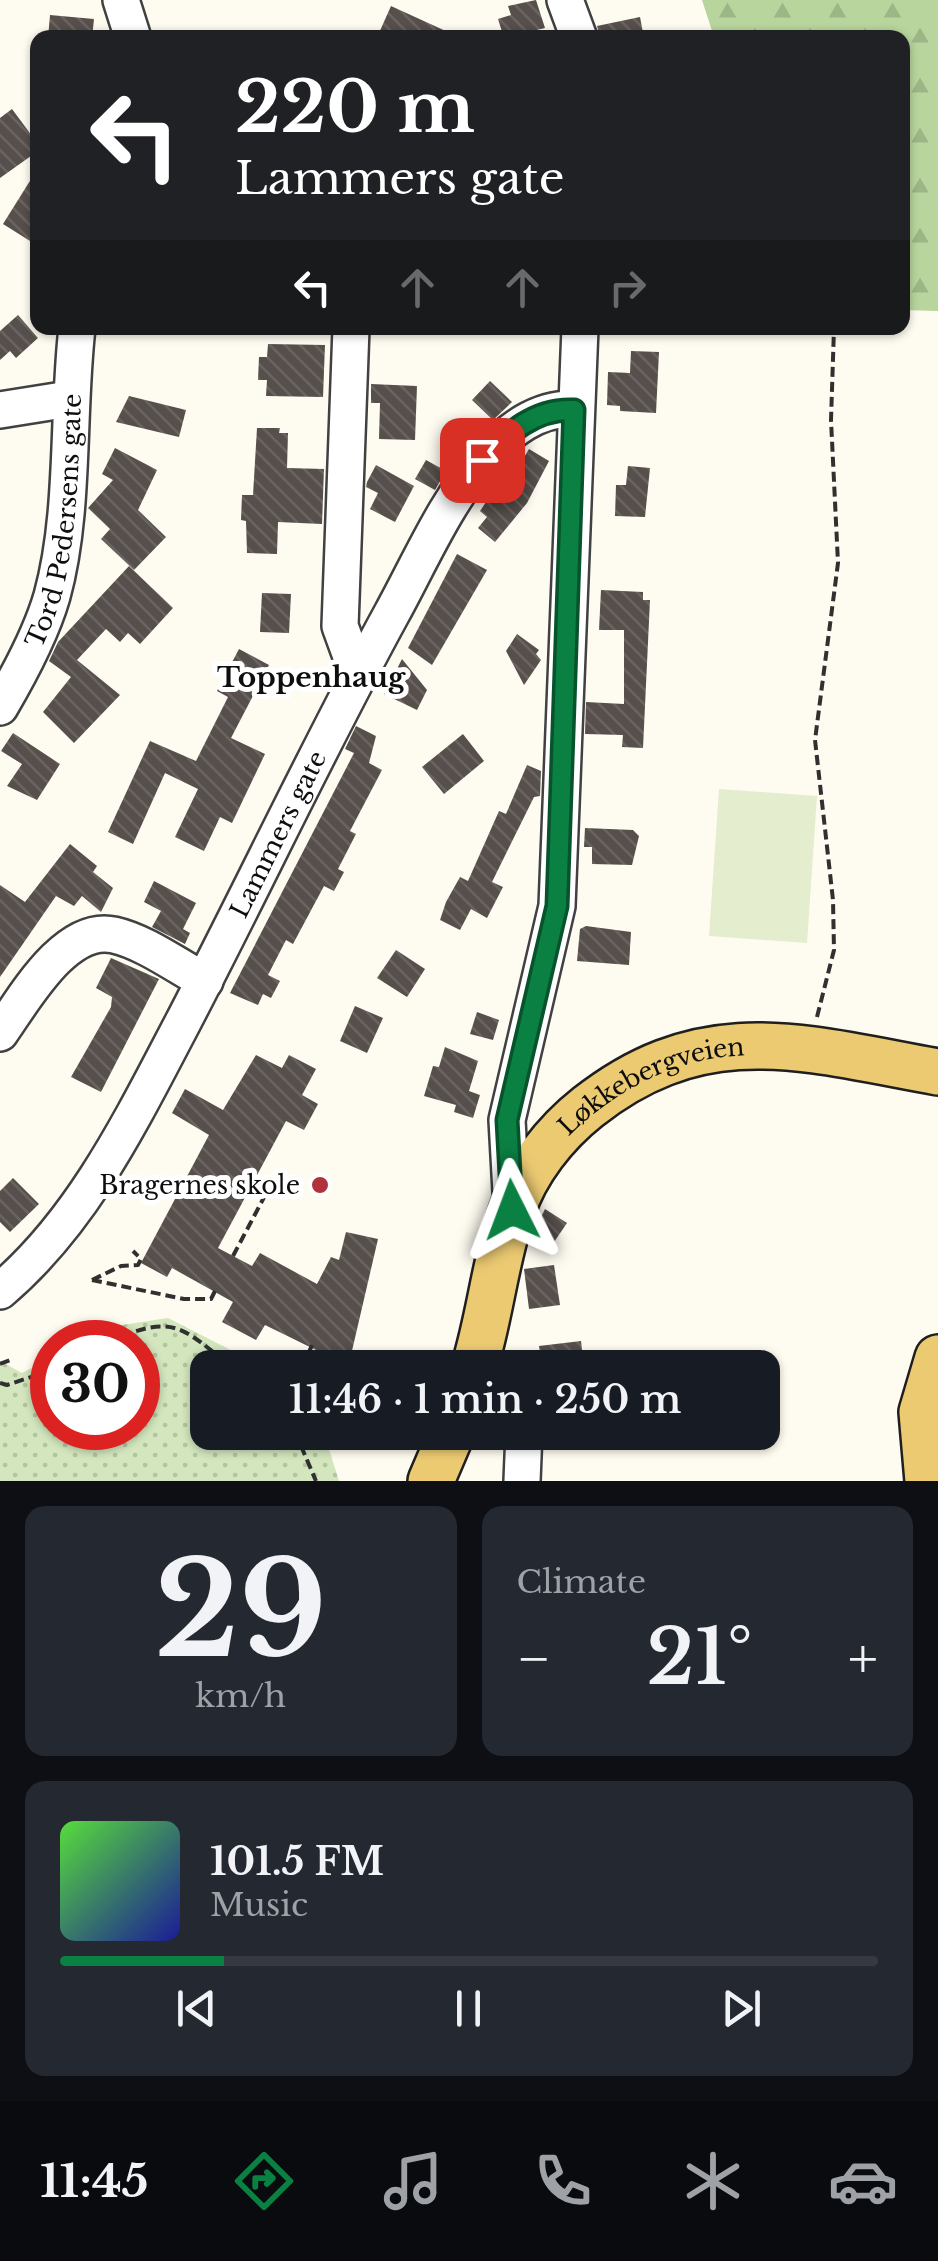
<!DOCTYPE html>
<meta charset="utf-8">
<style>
:root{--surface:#171b24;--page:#242831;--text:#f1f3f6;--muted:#9ea1a6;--line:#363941;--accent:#0b8043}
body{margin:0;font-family:"Libre Baskerville",serif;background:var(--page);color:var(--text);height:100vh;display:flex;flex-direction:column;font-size:38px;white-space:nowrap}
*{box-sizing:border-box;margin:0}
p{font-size:32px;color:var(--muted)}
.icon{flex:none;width:55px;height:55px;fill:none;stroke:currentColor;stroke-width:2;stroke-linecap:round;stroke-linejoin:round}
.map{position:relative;height:1481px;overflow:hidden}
.side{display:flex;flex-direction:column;gap:25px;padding:25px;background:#0d0f14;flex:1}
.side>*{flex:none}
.hud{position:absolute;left:30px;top:30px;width:880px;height:305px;border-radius:20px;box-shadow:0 2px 8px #0004;background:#202124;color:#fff;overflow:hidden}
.speed{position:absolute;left:30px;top:1320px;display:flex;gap:20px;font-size:50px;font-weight:700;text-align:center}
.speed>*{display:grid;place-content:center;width:130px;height:130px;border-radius:50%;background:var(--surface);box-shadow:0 2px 8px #0004;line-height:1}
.speed .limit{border:15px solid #d22;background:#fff;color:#111}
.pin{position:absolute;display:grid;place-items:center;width:85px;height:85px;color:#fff;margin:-42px;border-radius:20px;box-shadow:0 5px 15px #0006}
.me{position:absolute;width:110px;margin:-55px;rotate:357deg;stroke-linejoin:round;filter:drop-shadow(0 0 8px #0008)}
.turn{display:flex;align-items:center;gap:35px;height:210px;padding:0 40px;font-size:45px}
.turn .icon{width:130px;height:130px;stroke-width:2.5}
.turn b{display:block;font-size:70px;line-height:85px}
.lanes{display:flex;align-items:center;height:95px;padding:0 40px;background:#0003;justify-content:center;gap:50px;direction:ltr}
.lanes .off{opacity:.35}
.big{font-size:75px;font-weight:600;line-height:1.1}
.side .widget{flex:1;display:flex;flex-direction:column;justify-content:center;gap:15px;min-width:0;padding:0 35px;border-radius:20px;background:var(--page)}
.side .dial{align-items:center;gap:0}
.dial b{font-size:130px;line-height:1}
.song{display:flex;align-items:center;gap:30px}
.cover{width:120px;height:120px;border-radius:15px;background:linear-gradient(135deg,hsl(110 70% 55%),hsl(240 70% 35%))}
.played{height:10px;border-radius:5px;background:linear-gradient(90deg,var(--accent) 20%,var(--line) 20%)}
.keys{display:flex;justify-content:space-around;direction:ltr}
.heat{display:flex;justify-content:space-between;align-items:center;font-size:55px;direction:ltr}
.side .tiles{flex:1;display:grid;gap:25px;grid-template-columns:1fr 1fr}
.widget:last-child{grid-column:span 2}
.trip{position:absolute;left:190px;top:1350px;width:590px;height:100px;border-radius:20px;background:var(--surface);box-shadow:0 2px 8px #0004;font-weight:600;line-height:100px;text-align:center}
.menu{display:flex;height:160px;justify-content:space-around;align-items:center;background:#090b0e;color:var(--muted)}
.menu .icon{width:70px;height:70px}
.menu .selected{color:var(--accent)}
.menu b{font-size:45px;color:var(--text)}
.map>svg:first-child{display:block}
</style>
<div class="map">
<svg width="938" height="1481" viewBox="0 0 938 1481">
<defs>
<pattern id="forest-firs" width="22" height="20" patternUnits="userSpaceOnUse" patternTransform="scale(2.5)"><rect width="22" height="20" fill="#b8d59d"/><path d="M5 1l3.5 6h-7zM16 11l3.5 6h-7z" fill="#9db686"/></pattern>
<pattern id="park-dots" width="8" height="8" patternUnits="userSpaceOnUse" patternTransform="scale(2.5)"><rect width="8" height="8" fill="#d3e6bd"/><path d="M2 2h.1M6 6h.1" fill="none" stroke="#b4c4a1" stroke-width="1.8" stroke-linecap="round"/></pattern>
<pattern id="building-back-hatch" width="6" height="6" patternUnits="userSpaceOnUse" patternTransform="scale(2.5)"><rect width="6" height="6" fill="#564f4b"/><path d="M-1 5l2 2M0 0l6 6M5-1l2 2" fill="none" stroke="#696461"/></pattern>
</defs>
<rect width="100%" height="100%" fill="#fefbf0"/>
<!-- forest -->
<path fill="url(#forest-firs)" d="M702 0H938V311L903 310 902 38 714 37Z"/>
<!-- park -->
<path fill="url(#park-dots)" d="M168 1318 264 1367 208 1368V1432L324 1433 339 1481H0V1361L22 1373 52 1357V1428H138V1342H80L109 1327Z"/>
<!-- pitch -->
<path fill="#e4eece" d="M719 789 817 796 807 943 709 936Z"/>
<!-- building -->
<g fill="url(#building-back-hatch)">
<path d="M536 0 545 28 504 38 498 19 511 15 508 6Z"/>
<path d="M391 6 461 38H389L379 33Z"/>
<path d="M50 15 94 19 92 38H48Z"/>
<path d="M640 17 644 38H600L597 26Z"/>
<path d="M12 109 38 144V151L0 178V118Z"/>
<path d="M38 168V246L3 224Z"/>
<path d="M18 315 38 338 16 358 10 351 0 360V331Z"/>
<path d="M268 344 325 345 323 397 266 396 267 380H258L259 357H267Z"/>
<path d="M631 351 659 352 656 413 620 411V406L607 405 608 372 630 373Z"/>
<path d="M490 381 512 402 493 420 472 400Z"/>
<path d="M371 384 417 386 415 440 379 439 380 403H371Z"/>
<path d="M129 396 186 410 179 437 116 422Z"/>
<path d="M257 428H280L279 433H288L287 468 324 469 322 524 278 522 277 554 247 553 246 521 241 520 242 495H253Z"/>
<path d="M115 448 157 470 138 510 166 537 134 570 101 539 110 529 88 508 113 480 102 474Z"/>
<path d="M529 449 549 461 527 503 495 542 478 528 487 517 480 511 507 471 513 476Z"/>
<path d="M426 460 446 471 435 490 415 479Z"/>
<path d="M376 465 414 486 395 522 370 509 378 493 366 487 367 482Z"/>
<path d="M628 466 650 468 645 517 615 516 616 485H626Z"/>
<path d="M457 554 487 570 432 665 408 648Z"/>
<path d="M129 566 173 608 140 644 128 633 120 642 106 629 77 660 120 695 74 743 43 712 71 677 49 661 58 642Z"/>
<path d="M601 590 643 592V600H650L643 748 622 747 623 735 585 734 586 702 624 704V630H599Z"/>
<path d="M262 593 291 594 289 633 260 632Z"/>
<path d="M517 634 539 650 536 654 541 660 524 685 506 651Z"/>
<path d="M239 649 269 665 231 738 265 754 232 823 220 817 204 851 175 837 198 789 165 773 133 844 108 832 150 741 196 761 228 697 217 691Z"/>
<path d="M402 659 427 690 417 710 384 694Z"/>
<path d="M356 726 376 736 369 763 382 770 350 831 356 834 338 869 344 872 334 891 324 886 293 944 286 940 268 975 280 981 271 998 263 994 258 1005 230 993 354 753 345 749Z"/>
<path d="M13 733 60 764 37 800 7 786 22 764 1 751Z"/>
<path d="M463 734 484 761 444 794 422 767Z"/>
<path d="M527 765 541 771 540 796 534 797 492 882 503 887 487 918 471 909 460 930 440 920 446 902 460 877 468 881 499 811 506 814Z"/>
<path d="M585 828 633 830 639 836 632 865 592 864V847H584Z"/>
<path d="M70 844 97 866 93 872 113 888 101 912 82 896 74 906 56 896 0 977V885L25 902Z"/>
<path d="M154 881 196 903 183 929 190 933 185 944 152 927 161 911 144 902Z"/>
<path d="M586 926 631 932 629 965 577 961 580 929Z"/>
<path d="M396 950 425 969 407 997 377 978Z"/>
<path d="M111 958 159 979 101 1092 71 1077 111 1007 112 997 96 988Z"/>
<path d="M355 1006 383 1018 367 1053 340 1041Z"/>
<path d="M477 1012 499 1020 493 1040 470 1034Z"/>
<path d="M445 1047 478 1061 469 1091 480 1095 473 1118 454 1112 456 1105 424 1096 433 1066 439 1067Z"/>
<path d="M256 1055 282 1068 289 1055 316 1069 302 1095 318 1104 304 1130 286 1121 218 1248 252 1266 260 1253 317 1284 331 1257 339 1260 346 1232 378 1239 348 1368H314L318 1351 265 1325 256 1340 222 1322 233 1302 172 1268 167 1277 141 1263 209 1135 172 1113 185 1089 223 1110Z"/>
<path d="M13 1178 39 1204 10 1232 0 1222V1191Z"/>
<path d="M545 1209 567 1223 550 1248 532 1236Z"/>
<path d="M554 1265 560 1305 529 1309 524 1269Z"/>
<path d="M581 1341 584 1368H542L539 1346Z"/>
</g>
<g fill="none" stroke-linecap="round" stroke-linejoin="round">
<defs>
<g id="minor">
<path d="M121 0 133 38"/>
<path d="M565 0 579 38"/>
<path d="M351 328 340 626 352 659 363 664"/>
<path d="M0 410 69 399"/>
<path id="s1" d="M0 707C20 673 41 634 52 596 75 513 67 414 77 328"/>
<path d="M0 1033C23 1001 65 924 114 935 145 942 177 966 205 981"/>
<path d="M512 1210 507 1120 557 906 580 328"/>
<path id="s2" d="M0 1291C83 1221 132 1119 182 1024 253 888 318 748 392 613 420 562 446 501 485 457 509 430 537 408 574 409"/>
<path d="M522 1481 524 1432"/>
</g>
<g id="major">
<path id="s3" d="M474 1368C490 1317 495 1261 512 1211 525 1171 555 1133 588 1107 705 1015 804 1048 938 1072"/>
<path d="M431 1481 452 1432"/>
<path d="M928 1481 922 1412 938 1358"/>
</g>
</defs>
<!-- minor casing -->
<use href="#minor" stroke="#414141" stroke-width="40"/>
<!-- major casing -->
<use href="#major" stroke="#1f1f1f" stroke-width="50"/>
<!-- path -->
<g stroke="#303030" stroke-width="4" stroke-dasharray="10 5" stroke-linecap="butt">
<path d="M817 1017 834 950 833 900 815 740 838 563 831 420 834 328"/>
<path d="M233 1256 270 1186"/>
<path d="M92 1280 184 1299H211L215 1291"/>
<path d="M92 1280 121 1266 138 1265 141 1259 133 1251"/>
<path d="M108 1342C175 1313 180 1326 233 1368"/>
<path d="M0 1364 13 1359"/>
<path d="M302 1368 313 1343"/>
<path d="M0 1383 7 1385 52 1370"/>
<path d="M295 1432 316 1481"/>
</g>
<!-- minor -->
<use href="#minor" stroke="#fff" stroke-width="35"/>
<!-- major -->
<use href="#major" stroke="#ecca72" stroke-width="45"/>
</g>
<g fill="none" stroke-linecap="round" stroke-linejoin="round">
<defs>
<path id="route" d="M482 460C509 433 534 408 574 410L557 906 507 1120 512 1210"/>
</defs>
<!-- route casing -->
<use href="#route" stroke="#07532c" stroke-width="25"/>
<!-- route -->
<use href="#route" stroke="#0b8043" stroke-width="18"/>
</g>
<!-- markers -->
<circle fill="#b2323c" stroke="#fff" stroke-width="4" cx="320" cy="1185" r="10"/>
<g text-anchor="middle" stroke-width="10" stroke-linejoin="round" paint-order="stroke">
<!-- street labels -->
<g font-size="25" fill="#0e0e0e" stroke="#fff">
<text dy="9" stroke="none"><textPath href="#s1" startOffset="198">Tord Pedersens gate</textPath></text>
<text dy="9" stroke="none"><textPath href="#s2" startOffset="538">Lammers gate</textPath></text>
<text dy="9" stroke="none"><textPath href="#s3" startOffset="360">Løkkebergveien</textPath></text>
</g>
<!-- poi labels -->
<g font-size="25" fill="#0e0e0e" stroke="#fff" text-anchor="end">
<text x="300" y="1194">Bragernes skole</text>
</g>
<!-- neighbourhood labels -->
<g font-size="28" font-weight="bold" fill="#0e0e0e" stroke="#fff">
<text x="311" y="687">Toppenhaug</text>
</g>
</g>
</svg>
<div class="speed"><div class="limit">30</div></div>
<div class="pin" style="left:482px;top:460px;background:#d93025"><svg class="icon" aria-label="arrive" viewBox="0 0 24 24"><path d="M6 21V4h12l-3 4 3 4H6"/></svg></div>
<svg class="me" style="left:512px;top:1210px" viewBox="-20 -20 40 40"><path d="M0-17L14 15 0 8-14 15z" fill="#0b8043" stroke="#fff" stroke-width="4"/></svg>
<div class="trip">11:46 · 1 min · 250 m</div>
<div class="hud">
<div class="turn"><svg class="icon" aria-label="left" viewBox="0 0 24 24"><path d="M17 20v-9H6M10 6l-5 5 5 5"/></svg><div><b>220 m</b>Lammers gate</div></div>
<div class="lanes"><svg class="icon" aria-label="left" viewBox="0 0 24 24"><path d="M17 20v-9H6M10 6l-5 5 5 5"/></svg><svg class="icon off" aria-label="ahead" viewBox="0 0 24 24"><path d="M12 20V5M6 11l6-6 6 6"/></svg><svg class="icon off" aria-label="ahead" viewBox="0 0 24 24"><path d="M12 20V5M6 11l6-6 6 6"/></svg><svg class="icon off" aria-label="right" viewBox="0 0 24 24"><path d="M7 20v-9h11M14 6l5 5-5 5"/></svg></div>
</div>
</div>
<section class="side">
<div class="tiles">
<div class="widget dial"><b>29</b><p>km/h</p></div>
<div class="widget"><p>Climate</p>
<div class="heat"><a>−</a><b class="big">21°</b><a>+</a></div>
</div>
<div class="widget">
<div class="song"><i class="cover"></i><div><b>101.5 FM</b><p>Music</p></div></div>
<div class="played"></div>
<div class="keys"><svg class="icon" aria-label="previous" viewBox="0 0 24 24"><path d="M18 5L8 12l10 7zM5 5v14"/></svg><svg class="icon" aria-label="pause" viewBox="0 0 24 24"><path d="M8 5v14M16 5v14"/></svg><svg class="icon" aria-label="next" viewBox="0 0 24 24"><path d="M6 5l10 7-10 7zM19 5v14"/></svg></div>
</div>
</div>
</section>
<nav class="menu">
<b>11:45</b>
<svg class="icon selected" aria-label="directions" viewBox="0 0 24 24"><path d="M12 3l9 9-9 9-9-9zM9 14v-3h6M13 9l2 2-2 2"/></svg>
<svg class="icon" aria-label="music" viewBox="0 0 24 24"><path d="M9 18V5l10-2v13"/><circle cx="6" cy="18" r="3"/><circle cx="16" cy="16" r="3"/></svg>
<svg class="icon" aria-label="phone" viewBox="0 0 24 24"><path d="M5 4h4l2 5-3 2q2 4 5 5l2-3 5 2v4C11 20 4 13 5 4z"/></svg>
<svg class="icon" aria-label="climate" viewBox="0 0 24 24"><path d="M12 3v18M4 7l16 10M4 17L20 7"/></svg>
<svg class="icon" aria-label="car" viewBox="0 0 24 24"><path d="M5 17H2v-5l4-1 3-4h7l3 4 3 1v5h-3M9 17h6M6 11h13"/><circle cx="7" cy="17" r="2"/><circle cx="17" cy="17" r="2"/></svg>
</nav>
